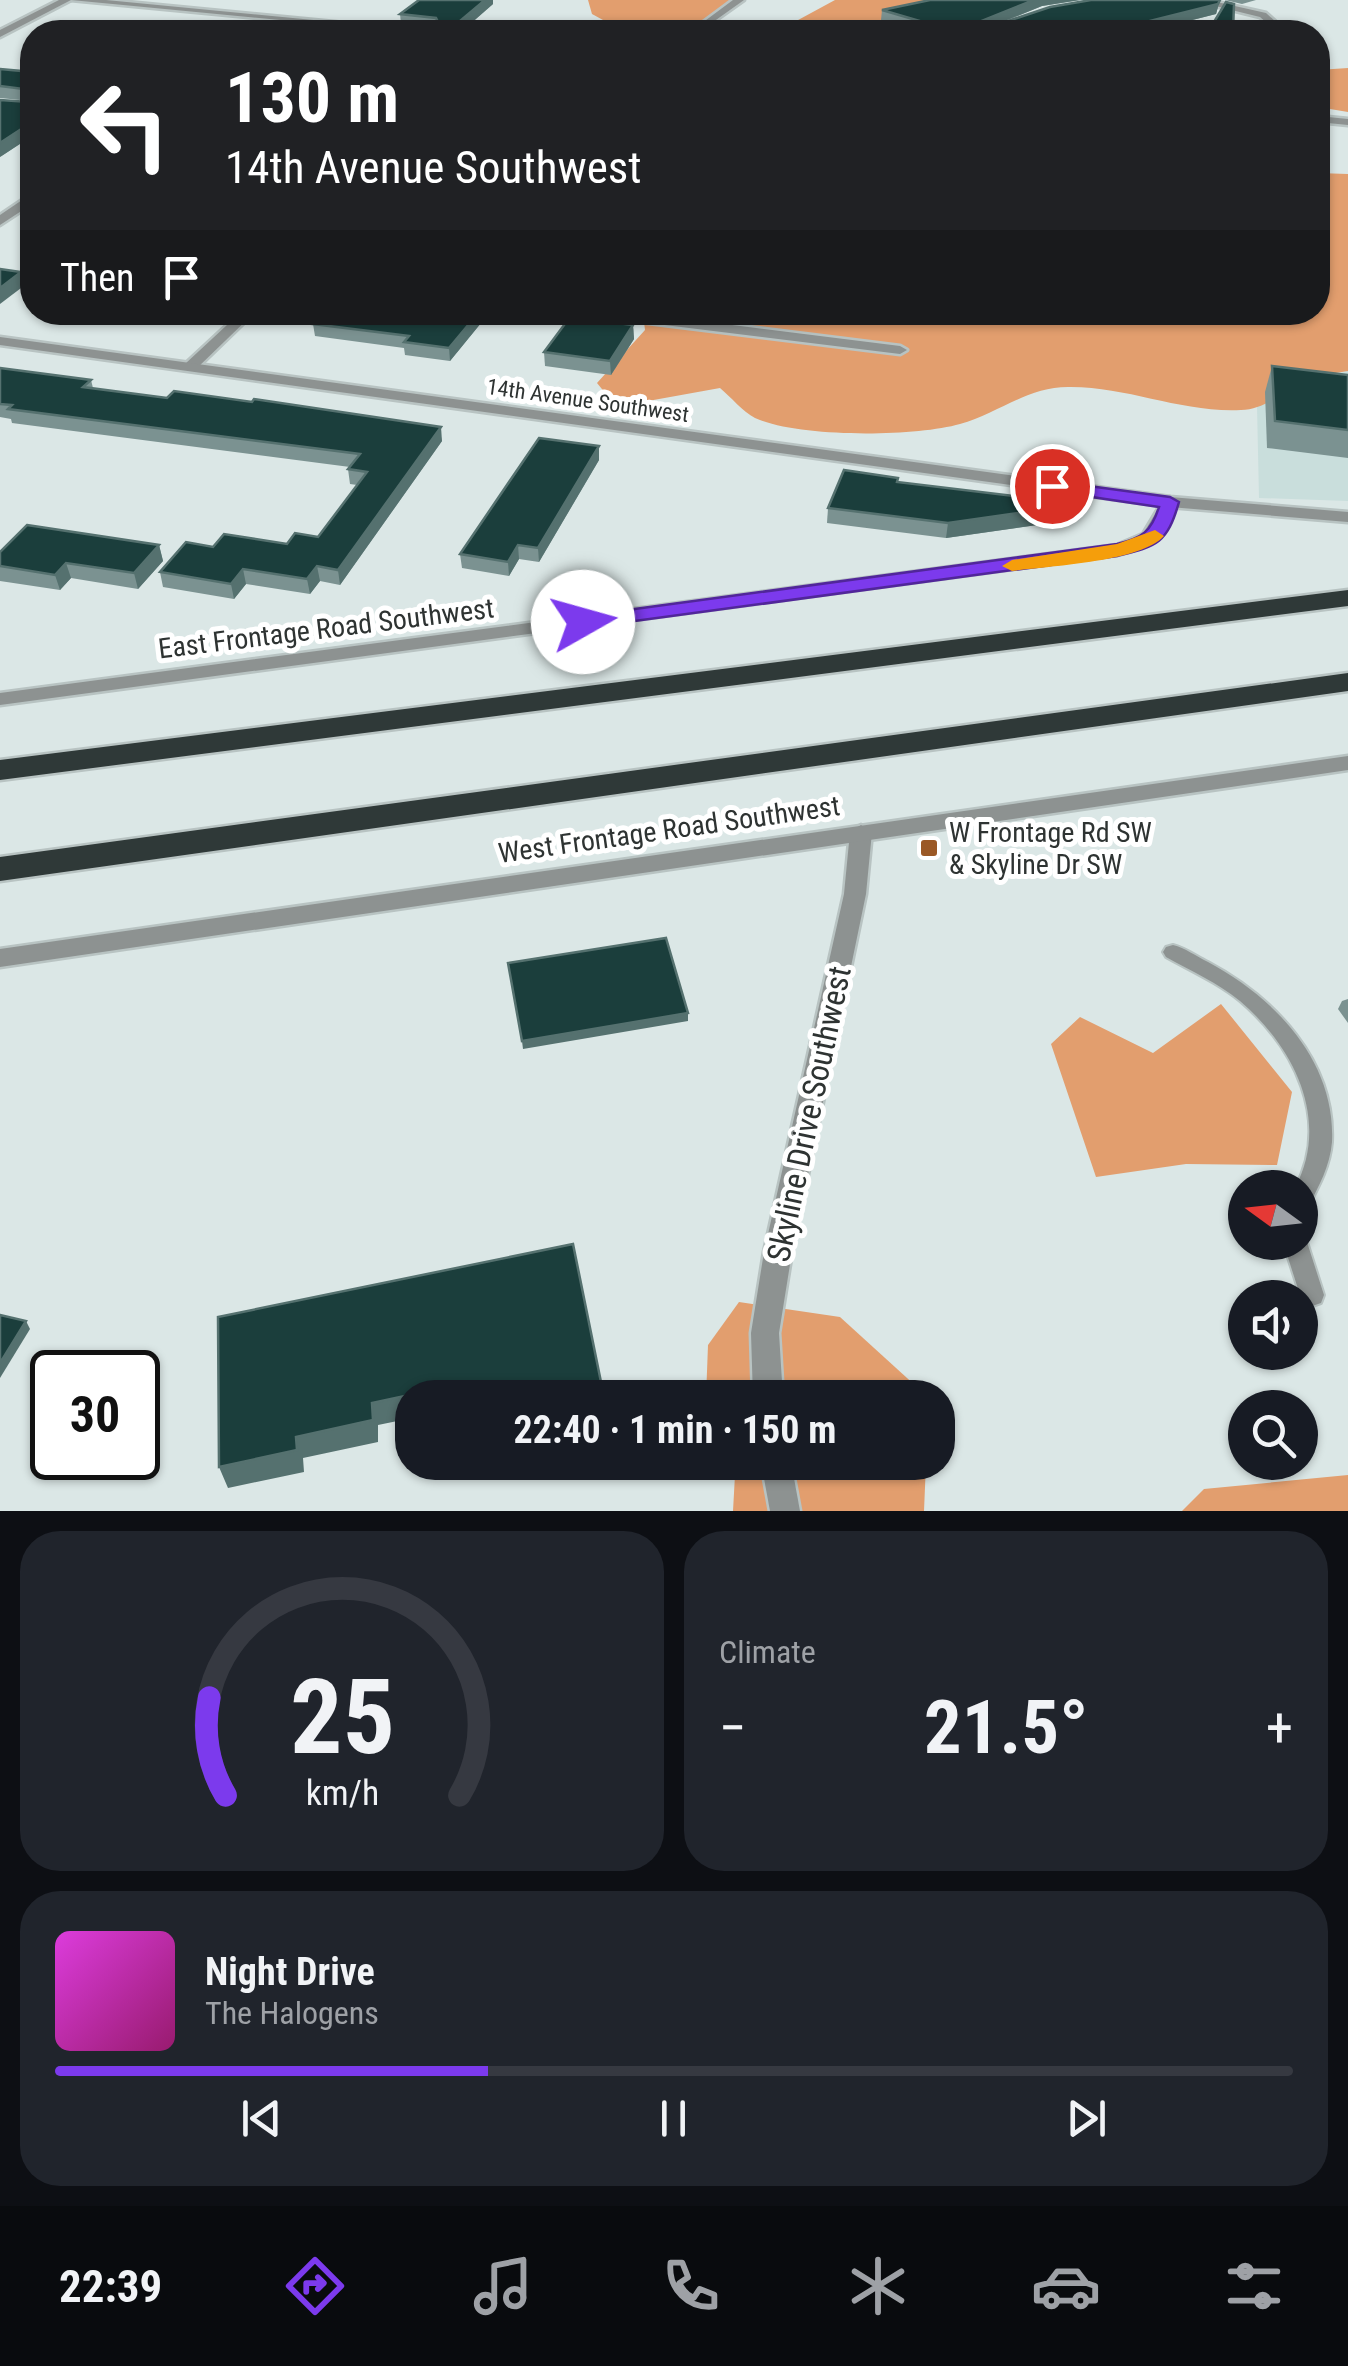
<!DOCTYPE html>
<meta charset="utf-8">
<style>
:root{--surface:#171b24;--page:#20242c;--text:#f1f3f6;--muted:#9ea1a6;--line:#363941;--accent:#7c3aed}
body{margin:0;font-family:"Roboto Condensed",sans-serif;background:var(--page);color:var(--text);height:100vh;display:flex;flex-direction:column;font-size:38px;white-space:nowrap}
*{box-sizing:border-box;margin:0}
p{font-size:32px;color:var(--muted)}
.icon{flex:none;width:55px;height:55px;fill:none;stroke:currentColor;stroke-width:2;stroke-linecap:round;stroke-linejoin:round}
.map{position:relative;height:1511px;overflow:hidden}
.drawer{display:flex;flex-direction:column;gap:20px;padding:20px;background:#0d0f14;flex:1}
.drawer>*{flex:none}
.hud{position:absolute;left:20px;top:20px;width:1310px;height:305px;border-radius:40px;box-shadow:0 2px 8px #0004;background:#202124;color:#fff;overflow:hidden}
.needle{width:65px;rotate:285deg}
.controls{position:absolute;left:1228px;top:1170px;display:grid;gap:20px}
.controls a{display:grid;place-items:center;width:90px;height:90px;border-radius:50%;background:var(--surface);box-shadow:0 2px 8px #0004;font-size:50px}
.speed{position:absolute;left:30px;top:1350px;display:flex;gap:20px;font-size:50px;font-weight:700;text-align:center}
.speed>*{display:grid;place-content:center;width:130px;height:130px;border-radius:50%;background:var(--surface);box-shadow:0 2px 8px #0004;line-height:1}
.speed .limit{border:5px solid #111;border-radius:15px;background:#fff;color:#111}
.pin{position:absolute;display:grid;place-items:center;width:85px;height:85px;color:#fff;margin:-42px;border:5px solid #fff;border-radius:50%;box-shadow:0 2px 10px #0007}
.me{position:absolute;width:110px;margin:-55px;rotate:83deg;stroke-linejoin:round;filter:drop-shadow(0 0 8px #0008)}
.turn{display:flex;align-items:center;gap:35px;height:210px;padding:0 40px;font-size:45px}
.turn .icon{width:130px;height:130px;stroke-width:2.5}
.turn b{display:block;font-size:70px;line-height:85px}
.then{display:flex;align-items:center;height:95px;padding:0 40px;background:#0003;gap:20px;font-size:38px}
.big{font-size:75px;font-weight:700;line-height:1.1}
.drawer .widget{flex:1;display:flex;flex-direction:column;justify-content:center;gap:15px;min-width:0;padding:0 35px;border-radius:40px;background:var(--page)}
.drawer .dial{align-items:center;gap:0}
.dial svg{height:260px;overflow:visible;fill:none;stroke:var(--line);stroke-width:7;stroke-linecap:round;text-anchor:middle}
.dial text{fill:var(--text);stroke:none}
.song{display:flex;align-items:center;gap:30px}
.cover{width:120px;height:120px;border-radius:15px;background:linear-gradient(135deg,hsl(300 70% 55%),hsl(320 70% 35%))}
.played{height:10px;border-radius:5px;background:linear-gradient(90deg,var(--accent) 35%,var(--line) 35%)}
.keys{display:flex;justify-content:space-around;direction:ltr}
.heat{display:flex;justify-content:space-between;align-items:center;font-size:55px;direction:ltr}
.drawer .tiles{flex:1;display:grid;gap:20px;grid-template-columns:1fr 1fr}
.widget:last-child{grid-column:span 2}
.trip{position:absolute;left:395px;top:1380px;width:560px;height:100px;border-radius:40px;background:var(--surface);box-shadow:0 2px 8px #0004;font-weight:700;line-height:100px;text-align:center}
.dock{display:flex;height:160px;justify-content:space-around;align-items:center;background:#090b0e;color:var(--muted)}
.dock .icon{width:70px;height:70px}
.dock .on{color:var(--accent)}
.dock b{font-size:45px;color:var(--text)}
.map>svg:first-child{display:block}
</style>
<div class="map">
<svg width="1348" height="1511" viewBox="0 0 1348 1511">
<rect width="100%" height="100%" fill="#dbe7e6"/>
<!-- built -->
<path fill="#c9dedc" d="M1348 371V501L1259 498 1257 406 1282 397 1310 379Z"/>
<!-- forest -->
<g fill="#e29e6e">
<path d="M588 0H730L726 13 701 32H625L592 14Z"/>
<path d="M835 0H934L902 20 911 32H776Z"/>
<path d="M1348 68V112L1318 107V70Z"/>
<path d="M1318 173 1348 174V371C1336 373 1322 375 1311 379 1287 388 1268 409 1241 410 1181 413 1127 386 1068 387 1027 387 997 414 960 424 914 437 798 438 755 418 743 412 731 397 720 388L648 401 606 394 597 383 645 330 643 313 1318 312Z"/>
<path d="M1221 1004 1292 1092 1277 1165 1186 1164 1096 1177 1051 1044 1080 1017 1153 1053Z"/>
<path d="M739 1302 840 1317 929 1398H706L708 1345Z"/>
<path d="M729 1463H926L924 1511H733L735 1475Z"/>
<path d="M1348 1475V1511H1182L1204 1489Z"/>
</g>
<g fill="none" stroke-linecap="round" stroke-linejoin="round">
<defs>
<g id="service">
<path d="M1173 945C1185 948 1196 956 1208 962 1274 997 1336 1061 1332 1142 1330 1166 1319 1186 1308 1207L1300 1210V1188H1295C1331 1120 1294 1047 1240 1001 1218 983 1191 971 1166 957L1163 952 1166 947Z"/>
<path d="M1300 1233 1307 1242 1324 1295 1321 1303 1312 1306 1303 1303 1300 1295 1283 1242H1300Z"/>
</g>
<g id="minor">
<path d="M59 0H71L0 37V30Z"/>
<path d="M71 0H106L437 32H406Z"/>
<path d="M733 0H744L699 32H690Z"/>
<path d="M1191 0H1208L1266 13 1287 32H1277L1260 17Z"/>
<path d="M1318 116 1348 119V125L1318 122Z"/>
<path d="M28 196H32V204L0 225V215Z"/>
<path d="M241 312H255L195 370H185V364Z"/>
<path d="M586 312H629L900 346 907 350 900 354 592 316Z"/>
<path d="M1170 497 1178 502C1166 534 1151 548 1117 555L0 705V693L1117 545 1143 534 1164 499Z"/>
<path d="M861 825 872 832 866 894 792 1252 779 1333 783 1398H753L751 1333 764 1252 844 894 850 832Z"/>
<path d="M761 1462H791L800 1511H770Z"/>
</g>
<g id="tertiary">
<path d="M0 337 1170 497 1348 512V522L1170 507 0 345Z"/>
<path d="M1348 756V770L0 967V949Z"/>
</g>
<g id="motorway">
<path d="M1348 590V606L0 780V760Z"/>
<path d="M1348 673V691L0 881V857Z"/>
</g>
</defs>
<!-- service casing -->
<use href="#service" stroke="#b8c3c2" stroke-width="4"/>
<!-- minor casing -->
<use href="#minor" stroke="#b8c3c2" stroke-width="5"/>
<!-- tertiary casing -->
<use href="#tertiary" stroke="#b8c3c2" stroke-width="5"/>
<!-- motorway casing -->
<use href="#motorway" stroke="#b8c3c2" stroke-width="5"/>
<!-- service -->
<use href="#service" fill="#8d9291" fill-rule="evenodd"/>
<!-- minor -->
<use href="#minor" fill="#8d9291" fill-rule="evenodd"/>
<!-- tertiary -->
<use href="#tertiary" fill="#8d9291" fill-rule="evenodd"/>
<!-- motorway -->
<use href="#motorway" fill="#2f3938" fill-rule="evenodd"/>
</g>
<!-- wall -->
<g fill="#7b9291">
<path d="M930 0H1080L1042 6 996 25 1220 0 1216 14 1145 32H921L881 20 882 10Z"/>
<path d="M1225 0H1256L1242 4Z"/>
<path d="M493 4 461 32 401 24 400 14Z"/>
<path d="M0 69 32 72V136L0 157 30 101 0 98Z"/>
<path d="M116 312H162L157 317Z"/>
<path d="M490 312 450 361 405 355 404 348 315 336 313 324Z"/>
<path d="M633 325 634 339 611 375 545 366 544 352Z"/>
<path d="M1272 366 1348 375V458L1267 448 1265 392Z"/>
<path d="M0 368 91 380 93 388 442 441 340 585 320 581 310 594 246 584 234 599 163 587 160 572 213 547 287 544 318 537 357 485 350 484 348 469 350 467 12 423 11 419 0 417Z"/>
<path d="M599 446V460L539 562 519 559 509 576 462 568 460 554Z"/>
<path d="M898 482 1037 525 946 538 827 523 828 508Z"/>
<path d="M159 545 163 561 138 589 71 578 60 590 0 581V552Z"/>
<path d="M1348 999V1023L1338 1009 1342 1001Z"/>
</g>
<!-- shaded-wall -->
<g fill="#55716f">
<path d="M485 0H493V4L461 32H447Z"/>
<path d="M1034 0H1080L1042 6 977 32 979 22Z"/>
<path d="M1220 0 1216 14 1145 32H1106Z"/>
<path d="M32 122V136L0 157V143Z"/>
<path d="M21 272 25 285 0 304V288Z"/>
<path d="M479 312H490L450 361 449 348Z"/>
<path d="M633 325 634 339 611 375 610 361Z"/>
<path d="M441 427 442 441 340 585 338 570Z"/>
<path d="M599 446V460L539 562 538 548Z"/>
<path d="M1040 510 1037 525 946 538 948 523Z"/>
<path d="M159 545 163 561 138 589 134 573Z"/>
<path d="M518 545 519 559 509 576 508 562Z"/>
<path d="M66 563 71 578 60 590 55 575Z"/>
<path d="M317 566 320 581 310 594 307 579Z"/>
<path d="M243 569 246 584 234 599 231 584Z"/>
<path d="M688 1013V1021L523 1049 522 1041Z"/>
<path d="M26 1321 30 1329 0 1378V1363Z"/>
<path d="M601 1382 602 1398H530Z"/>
<path d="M520 1385 522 1398H459Z"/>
<path d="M447 1387 449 1398H412V1418L378 1425V1442L303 1458 304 1472 228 1488 219 1467 296 1437 372 1403Z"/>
</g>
<!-- building -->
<g fill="#1b3e3c" stroke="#55716f" stroke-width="2.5">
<path d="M419 0H485L447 32H377L388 24H439L436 18 400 14Z"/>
<path d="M930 0H1034L979 22 996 25 1050 7 1091 0H1220L1218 4 1106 32H957L882 10Z"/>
<path d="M1226 2 1234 4 1233 32H1208Z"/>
<path d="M0 69 32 72V96V90L0 86Z"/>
<path d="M32 99V122L0 143V100L29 102Z"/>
<path d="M0 269 21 272 0 288Z"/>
<path d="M324 312H479L449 348 404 342 409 336 313 324Z"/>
<path d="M570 317 633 325 610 361 544 352Z"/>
<path d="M1272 366 1348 375V430L1275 421Z"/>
<path d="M0 368 91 380 83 387 167 398 174 391 252 402 254 399 441 427 338 570 317 566 307 579 243 569 231 584 160 572 186 542 213 547 224 534 287 544 295 533 318 537 367 472 348 469 360 454 8 409 12 405 0 404Z"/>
<path d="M539 438 599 446 538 548 518 545 508 562 460 554Z"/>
<path d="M844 470 898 478 897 482 1040 499V510L948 523 828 508Z"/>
<path d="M27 525 159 545 134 573 66 563 55 575 0 566V552Z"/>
<path d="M666 938 688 1013 522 1041 508 963Z"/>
<path d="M573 1244 601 1382 530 1398H523L520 1385 459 1398H449L447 1387 372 1403 373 1420 296 1437 297 1450 219 1467 218 1317Z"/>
<path d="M0 1315 26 1321 0 1363Z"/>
</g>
<!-- route -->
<path fill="#7c3aed" stroke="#51269a" stroke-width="2.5" d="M1052 481 1170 497 1179 502C1167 544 1157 546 1117 556L583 628 572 622 583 616 1117 544C1142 538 1151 532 1159 507L1045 490 1043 486Z"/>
<!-- slow -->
<path fill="#f59e0b" d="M1155 530 1164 536C1141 562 1048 566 1012 571L1002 566 1012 560 1117 544Z"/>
<!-- markers -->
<rect fill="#9a5825" stroke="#fff" stroke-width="4" x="919" y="838" width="20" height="20" rx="5"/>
<g text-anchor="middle" stroke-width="10" stroke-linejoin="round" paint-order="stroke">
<!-- far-street labels -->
<g font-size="22" fill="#2e3332" stroke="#fff">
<text transform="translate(588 400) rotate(8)" y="8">14th Avenue Southwest</text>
</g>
<!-- street labels -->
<g font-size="28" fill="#2e3332" stroke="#fff">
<text transform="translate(326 628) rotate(-7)" y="10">East Frontage Road Southwest</text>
<text transform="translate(669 829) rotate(-8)" y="10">West Frontage Road Southwest</text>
</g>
<!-- poi labels -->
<g font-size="28" fill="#2e3332" stroke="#fff" text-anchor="start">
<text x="949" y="842">W Frontage Rd SW<tspan x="949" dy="32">&amp; Skyline Dr SW</tspan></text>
</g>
<!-- near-street labels -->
<g font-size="32" fill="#2e3332" stroke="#fff">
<text transform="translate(809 1114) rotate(-78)" y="11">Skyline Drive Southwest</text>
</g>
</g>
</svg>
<div class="controls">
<a><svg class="needle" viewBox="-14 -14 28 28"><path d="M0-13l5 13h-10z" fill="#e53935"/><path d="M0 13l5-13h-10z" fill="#9ea1a6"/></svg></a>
<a><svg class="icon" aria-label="sound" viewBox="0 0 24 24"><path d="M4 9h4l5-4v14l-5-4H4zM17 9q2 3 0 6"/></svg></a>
<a><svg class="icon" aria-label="search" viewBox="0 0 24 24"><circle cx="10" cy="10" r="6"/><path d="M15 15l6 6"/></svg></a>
</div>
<div class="speed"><div class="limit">30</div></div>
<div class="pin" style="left:1052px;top:486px;background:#d93025"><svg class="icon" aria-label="arrive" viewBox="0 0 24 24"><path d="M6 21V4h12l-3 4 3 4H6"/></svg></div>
<svg class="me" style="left:583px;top:622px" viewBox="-20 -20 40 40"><circle r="19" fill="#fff"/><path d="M0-13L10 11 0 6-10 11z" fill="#7c3aed"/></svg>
<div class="trip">22:40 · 1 min · 150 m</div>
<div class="hud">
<div class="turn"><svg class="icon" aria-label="left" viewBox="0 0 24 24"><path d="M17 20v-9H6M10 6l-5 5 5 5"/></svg><div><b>130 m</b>14th Avenue Southwest</div></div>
<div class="then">Then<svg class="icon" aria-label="arrive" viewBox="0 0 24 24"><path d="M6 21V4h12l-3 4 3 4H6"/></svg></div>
</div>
</div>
<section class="drawer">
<div class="tiles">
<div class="widget dial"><svg viewBox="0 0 100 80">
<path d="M14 69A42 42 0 1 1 86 69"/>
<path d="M14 69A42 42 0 0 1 9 39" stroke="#7c3aed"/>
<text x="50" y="56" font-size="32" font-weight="700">25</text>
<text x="50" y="72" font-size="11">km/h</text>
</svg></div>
<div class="widget"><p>Climate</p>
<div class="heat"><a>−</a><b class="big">21.5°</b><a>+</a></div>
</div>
<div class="widget">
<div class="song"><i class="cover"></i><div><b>Night Drive</b><p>The Halogens</p></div></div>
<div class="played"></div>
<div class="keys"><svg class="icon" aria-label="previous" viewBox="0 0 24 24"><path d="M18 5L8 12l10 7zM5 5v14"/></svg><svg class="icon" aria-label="pause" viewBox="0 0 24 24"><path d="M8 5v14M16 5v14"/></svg><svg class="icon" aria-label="next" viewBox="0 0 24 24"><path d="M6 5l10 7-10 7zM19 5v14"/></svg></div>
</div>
</div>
</section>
<nav class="dock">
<b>22:39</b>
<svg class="icon on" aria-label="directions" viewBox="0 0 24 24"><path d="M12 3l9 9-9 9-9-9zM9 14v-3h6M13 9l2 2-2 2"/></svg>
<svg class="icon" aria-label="music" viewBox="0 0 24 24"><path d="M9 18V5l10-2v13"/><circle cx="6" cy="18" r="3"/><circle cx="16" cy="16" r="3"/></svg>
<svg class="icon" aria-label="phone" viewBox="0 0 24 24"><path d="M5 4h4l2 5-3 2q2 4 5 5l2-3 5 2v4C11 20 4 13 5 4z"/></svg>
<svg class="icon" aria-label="climate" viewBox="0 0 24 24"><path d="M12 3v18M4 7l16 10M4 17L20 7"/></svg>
<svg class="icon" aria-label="car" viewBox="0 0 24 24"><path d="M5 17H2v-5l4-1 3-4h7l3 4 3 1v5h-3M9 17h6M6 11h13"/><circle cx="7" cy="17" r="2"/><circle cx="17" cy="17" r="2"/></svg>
<svg class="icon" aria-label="filters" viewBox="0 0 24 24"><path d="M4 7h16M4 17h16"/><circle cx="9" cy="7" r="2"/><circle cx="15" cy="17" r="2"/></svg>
</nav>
